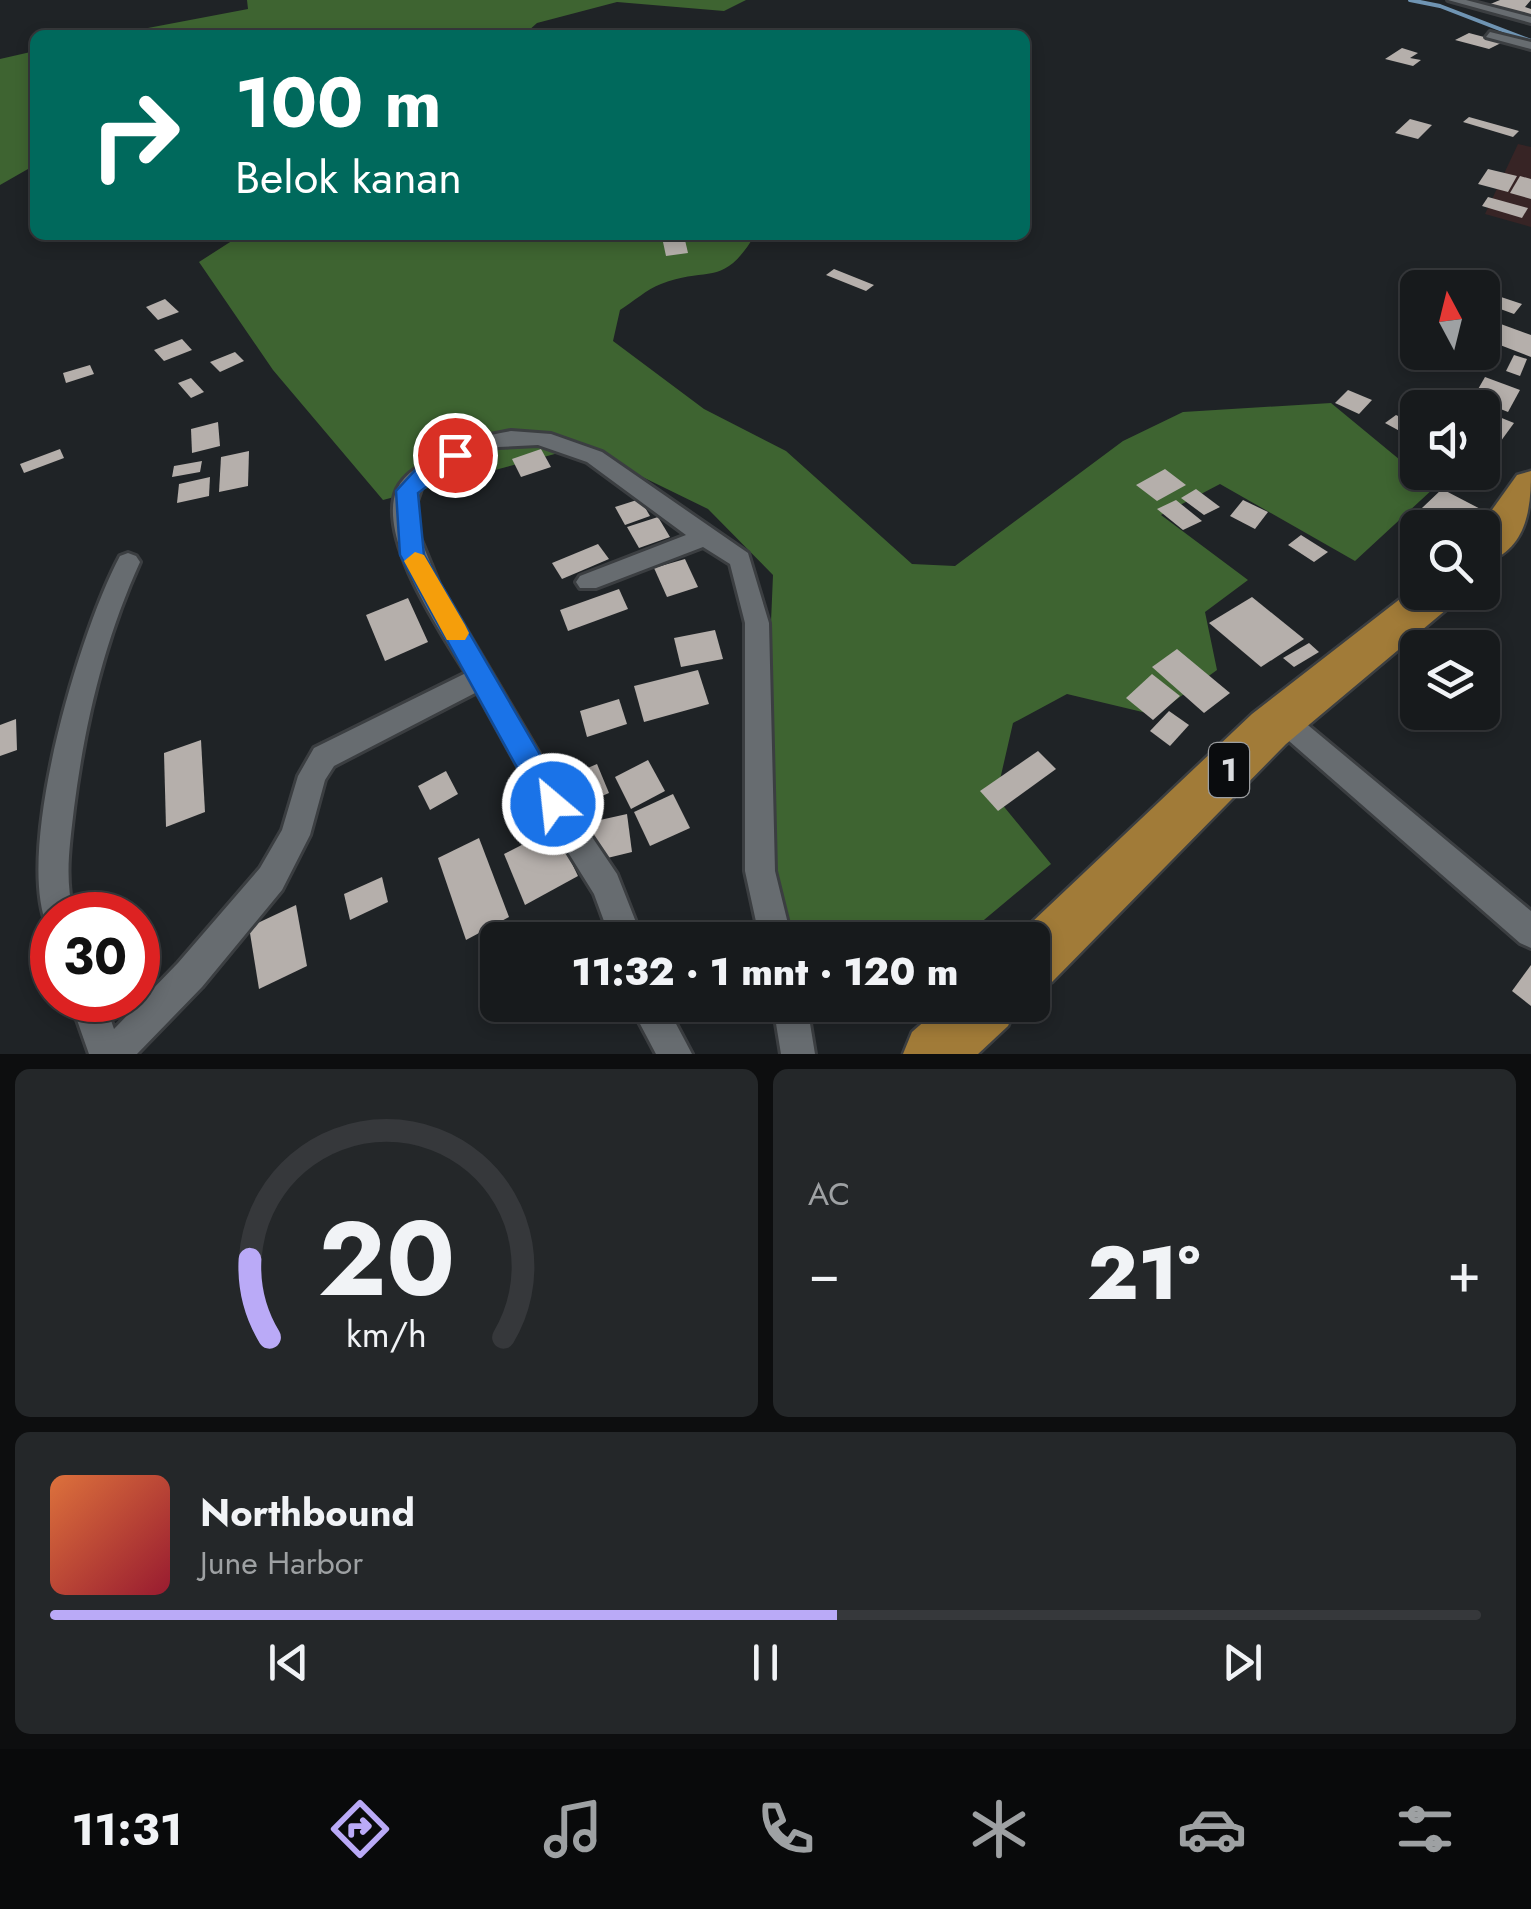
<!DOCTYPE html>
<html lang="id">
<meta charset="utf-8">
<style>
:root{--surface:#171a1c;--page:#242729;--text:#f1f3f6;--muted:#9ea1a3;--line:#36383b;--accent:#baaaf7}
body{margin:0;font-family:Jost,sans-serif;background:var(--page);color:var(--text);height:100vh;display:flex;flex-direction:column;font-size:38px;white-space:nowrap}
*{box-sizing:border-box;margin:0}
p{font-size:32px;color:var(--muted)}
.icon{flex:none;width:55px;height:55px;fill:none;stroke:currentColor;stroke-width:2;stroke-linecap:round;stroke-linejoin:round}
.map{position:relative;height:1054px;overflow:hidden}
.sheet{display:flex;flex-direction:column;gap:15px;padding:15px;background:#0d0e0f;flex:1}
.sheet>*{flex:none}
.banner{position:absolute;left:30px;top:30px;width:1000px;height:210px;border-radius:15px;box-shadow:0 5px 15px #0003,0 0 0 2px var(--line);background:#00695c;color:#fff;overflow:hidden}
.needle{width:65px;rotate:353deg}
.tools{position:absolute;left:1400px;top:270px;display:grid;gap:20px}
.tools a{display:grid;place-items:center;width:100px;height:100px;border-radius:15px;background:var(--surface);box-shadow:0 5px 15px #0003,0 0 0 2px var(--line);font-size:50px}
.speed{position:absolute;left:30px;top:892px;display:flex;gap:20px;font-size:50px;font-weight:700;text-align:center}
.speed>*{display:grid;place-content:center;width:130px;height:130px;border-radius:50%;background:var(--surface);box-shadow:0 5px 15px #0003,0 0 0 2px var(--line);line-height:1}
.speed .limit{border:15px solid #d22;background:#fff;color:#111}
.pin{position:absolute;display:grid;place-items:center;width:85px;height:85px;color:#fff;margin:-42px;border:5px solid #fff;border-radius:50%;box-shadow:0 2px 10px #0007}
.me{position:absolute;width:110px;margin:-55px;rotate:332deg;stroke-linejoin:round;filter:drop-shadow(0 0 8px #0008)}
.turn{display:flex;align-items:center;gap:35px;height:210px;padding:0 40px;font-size:45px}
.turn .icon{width:130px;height:130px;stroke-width:2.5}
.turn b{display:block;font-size:70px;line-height:85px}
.big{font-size:75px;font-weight:800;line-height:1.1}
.sheet .widget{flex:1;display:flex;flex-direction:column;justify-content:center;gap:15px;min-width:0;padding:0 35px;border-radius:15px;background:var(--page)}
.sheet .dial{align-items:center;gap:0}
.dial svg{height:260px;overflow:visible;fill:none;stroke:var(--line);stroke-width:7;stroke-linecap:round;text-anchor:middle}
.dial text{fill:var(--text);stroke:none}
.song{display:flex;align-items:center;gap:30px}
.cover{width:120px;height:120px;border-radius:15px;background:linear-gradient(135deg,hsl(20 70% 55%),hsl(350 70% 35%))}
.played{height:10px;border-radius:5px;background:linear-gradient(90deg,var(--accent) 55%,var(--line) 55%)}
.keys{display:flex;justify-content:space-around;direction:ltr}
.heat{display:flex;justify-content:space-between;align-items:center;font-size:55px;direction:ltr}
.sheet .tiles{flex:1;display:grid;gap:15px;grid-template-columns:1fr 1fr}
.widget:last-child{grid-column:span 2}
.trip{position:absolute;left:480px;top:922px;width:570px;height:100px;border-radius:15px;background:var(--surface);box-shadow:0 5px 15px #0003,0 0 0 2px var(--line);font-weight:800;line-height:100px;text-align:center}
.tab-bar{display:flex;height:160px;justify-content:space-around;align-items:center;background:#090a0b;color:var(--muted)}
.tab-bar .icon{width:70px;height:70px}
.tab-bar .on{color:var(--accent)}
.tab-bar b{font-size:45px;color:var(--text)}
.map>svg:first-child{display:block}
</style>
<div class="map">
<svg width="1531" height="1054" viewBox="0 0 1531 1054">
<rect width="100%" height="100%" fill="#1f2326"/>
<!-- commercial -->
<path fill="#372425" d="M1518 144 1531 147V227L1485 214Z"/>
<!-- forest -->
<g fill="#3e6431">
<path d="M247 0H746L724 11 617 2 537 23 527 32 532 35H111L248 9Z"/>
<path d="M35 51V165L0 185V59Z"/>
<path d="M241 235H755C722 289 710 265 661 284 647 289 633 302 620 310L613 341 704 409 786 451 912 564 955 566 1123 441 1183 412 1331 403 1434 488 1355 561 1220 484 1161 515 1248 580 1205 612 1217 670 1155 715 1067 694 1013 723 996 797 1051 864 960 940H785L768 915 764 788 773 575 708 509 581 447 383 500 273 370 199 262Z"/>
</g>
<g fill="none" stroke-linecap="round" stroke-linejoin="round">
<!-- stream -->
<path stroke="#6f94b3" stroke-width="4" d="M1410 0 1440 6 1531 41"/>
</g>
<!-- building -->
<g fill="#b5afab">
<path d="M1500 0H1531L1525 7 1531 9V16L1488 5Z"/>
<path d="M1469 33 1503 42 1489 49 1455 40Z"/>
<path d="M1402 48 1418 53 1410 58 1421 60 1413 66 1385 59Z"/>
<path d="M1469 117 1519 131 1513 137 1463 122Z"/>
<path d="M1410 119 1432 125 1418 139 1395 133Z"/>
<path d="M1488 169 1517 176 1508 192 1478 184Z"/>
<path d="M1520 176 1531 179V199L1510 193Z"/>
<path d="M1488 197 1528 208 1522 218 1482 206Z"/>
<path d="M685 240 688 253 666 256 663 242Z"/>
<path d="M834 269 874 285 866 291 826 275Z"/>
<path d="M1492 294 1522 304 1514 314 1484 303Z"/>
<path d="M165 299 179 312 158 320 146 307Z"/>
<path d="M1498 323 1531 335V357L1487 340Z"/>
<path d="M182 339 192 350 164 361 154 350Z"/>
<path d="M235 352 244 361 220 372 210 362Z"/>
<path d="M1514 355 1527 359 1520 376 1506 371Z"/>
<path d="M90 365 94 374 66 383 63 373Z"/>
<path d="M1485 377 1520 390 1508 412 1473 398Z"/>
<path d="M191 378 204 392 191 398 178 383Z"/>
<path d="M1348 390 1372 400 1359 414 1335 403Z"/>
<path d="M1482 410 1514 423 1498 445 1482 438Z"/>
<path d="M1396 415 1418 426V441L1385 423Z"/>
<path d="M218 422 220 446 192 453 191 429Z"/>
<path d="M60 449 64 458 24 473 20 464Z"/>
<path d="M541 449 551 467 521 477 512 459Z"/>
<path d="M249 451 248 486 219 492 221 457Z"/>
<path d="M202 461 200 472 172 477 174 466Z"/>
<path d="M1165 469 1186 485 1157 501 1136 485Z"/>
<path d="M210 477 209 496 177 503 179 484Z"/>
<path d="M1196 489 1220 507 1204 515 1181 498Z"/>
<path d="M1442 489 1492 515 1480 528H1418V534L1403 526Z"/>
<path d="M640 499 650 516 625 525 615 507Z"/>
<path d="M1176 500 1202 521 1183 530 1157 509Z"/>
<path d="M1243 500 1268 512 1255 529 1230 516Z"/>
<path d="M658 517 670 537 639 548 627 527Z"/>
<path d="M1301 535 1328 552 1314 562 1288 545Z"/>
<path d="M598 544 609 559 562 579 552 563Z"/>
<path d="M685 559 698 587 667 597 654 568Z"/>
<path d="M619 589 628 609 568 631 560 610Z"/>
<path d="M1252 597 1304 639 1261 667 1209 623Z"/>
<path d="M408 598 428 642 385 661 366 615Z"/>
<path d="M715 630 723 659 681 667 674 638Z"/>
<path d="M1309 643 1319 652 1294 667 1283 658Z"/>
<path d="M1177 649 1230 693 1204 713 1152 667Z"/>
<path d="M698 670 709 704 644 722 634 686Z"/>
<path d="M1152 674 1180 696 1153 720 1126 698Z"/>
<path d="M619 699 627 724 587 737 580 711Z"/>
<path d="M1169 711 1189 725 1170 746 1150 731Z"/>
<path d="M16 719 17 750 0 756V725Z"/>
<path d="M201 740 205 812 166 827 164 753Z"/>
<path d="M1038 751 1056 769 998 811 980 791Z"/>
<path d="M648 760 665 791 631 809 615 777Z"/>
<path d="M597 764 609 793 569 810 557 781Z"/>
<path d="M446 771 458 794 430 810 418 786Z"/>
<path d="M673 794 690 828 650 846 634 812Z"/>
<path d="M627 814 632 852 595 861 591 822Z"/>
<path d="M555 828 578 876 525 905 504 854Z"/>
<path d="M479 838 509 917 466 940 438 858Z"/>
<path d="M382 877 388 902 350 920 344 894Z"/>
<path d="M296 905 307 966 259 989 249 927Z"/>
<path d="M1531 965V1006L1512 991Z"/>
</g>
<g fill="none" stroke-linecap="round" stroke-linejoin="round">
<defs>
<g id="street">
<path d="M1448 0H1466L1531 17V23Z"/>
<path d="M1490 32 1531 42V49L1486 37Z"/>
<path d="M511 431 551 434 602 452 748 553 769 623 775 871 792 940H760L745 871V623L730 564 703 547 596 588H580L576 582 580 576 686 535 587 462 538 445 498 447 468 458 422 486 414 510 418 533 439 584 563 794 617 874 643 940H611L594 894 543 812 477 692 334 766 325 780 310 835 282 890 202 987 137 1054H89L70 1000H104L114 1029 178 963 260 868 282 830 298 776 314 748 466 673C441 632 376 537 397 489 405 473 423 463 438 456 462 443 485 435 511 431Z"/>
<path d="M128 553 136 556 140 562C104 641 85 722 74 808 70 844 64 879 74 915H52V928L47 926C15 848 80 630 120 556Z"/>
<path d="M1282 707 1291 711 1531 911V948L1520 943 1273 727 1269 719 1273 711Z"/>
<path d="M630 1005H666L692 1054H656Z"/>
<path d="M773 1005H807L815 1054H781Z"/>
</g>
<g id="highway">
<path d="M1531 471C1531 510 1527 550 1482 564L1479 528 1517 475Z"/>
<path d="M1418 585V592H1459L1453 604 1286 744 1052 982 1032 991V940H1013L1252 714Z"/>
<path d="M943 1005H1017L1008 1026 978 1054H903L912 1032Z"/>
</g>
</defs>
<!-- street casing -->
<use href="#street" stroke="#3b3e41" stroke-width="6"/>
<!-- highway casing -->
<use href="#highway" stroke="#3b3e41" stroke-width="5"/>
<!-- street -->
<use href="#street" fill="#676c70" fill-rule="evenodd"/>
<!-- highway -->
<use href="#highway" fill="#a17b38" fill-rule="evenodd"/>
</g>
<!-- route -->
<path fill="#1a73e8" stroke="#114b97" stroke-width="2.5" d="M455 448 465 455 462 460 418 493 424 555 563 794 567 804 563 813 553 817 542 813 400 555 396 491 419 466Z"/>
<!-- slow -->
<path fill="#f59e0b" d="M415 552 424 555 465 625 469 633 465 640H447L404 561Z"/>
<g text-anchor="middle" stroke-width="10" stroke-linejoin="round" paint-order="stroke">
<!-- shield labels -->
<rect fill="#0a0c0e" stroke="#9c9ea1" stroke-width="2.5" x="1209" y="743" width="40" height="54" rx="8"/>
<g font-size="32" font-weight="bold" fill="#dbdde0">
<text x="1229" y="781">1</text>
</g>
</g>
</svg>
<div class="tools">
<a><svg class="needle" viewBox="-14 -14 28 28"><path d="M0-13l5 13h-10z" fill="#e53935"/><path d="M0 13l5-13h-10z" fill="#9ea1a3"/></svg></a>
<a><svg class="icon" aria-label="sound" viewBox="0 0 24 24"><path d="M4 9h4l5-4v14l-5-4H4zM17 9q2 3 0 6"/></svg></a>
<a><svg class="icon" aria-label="search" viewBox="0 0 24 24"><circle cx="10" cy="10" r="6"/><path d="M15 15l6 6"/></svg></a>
<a><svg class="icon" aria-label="layers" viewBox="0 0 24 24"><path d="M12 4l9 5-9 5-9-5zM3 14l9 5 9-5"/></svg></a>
</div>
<div class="speed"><div class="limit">30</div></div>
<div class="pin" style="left:455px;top:455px;background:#d93025"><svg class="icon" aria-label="arrive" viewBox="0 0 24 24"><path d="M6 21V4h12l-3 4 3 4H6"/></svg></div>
<svg class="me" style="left:553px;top:804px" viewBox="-20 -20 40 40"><circle r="17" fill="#1a73e8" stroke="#fff" stroke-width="3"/><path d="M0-11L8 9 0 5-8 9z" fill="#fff"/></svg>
<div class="trip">11:32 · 1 mnt · 120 m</div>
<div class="banner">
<div class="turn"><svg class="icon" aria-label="right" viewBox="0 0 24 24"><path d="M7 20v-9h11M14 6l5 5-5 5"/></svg><div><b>100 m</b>Belok kanan</div></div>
</div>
</div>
<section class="sheet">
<div class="tiles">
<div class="widget dial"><svg viewBox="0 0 100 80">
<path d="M14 69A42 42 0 1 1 86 69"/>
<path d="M14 69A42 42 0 0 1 8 45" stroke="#baaaf7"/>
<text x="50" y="56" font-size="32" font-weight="700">20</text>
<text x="50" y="72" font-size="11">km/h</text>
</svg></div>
<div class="widget"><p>AC</p>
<div class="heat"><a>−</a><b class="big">21°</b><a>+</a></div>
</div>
<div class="widget">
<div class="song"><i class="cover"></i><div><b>Northbound</b><p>June Harbor</p></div></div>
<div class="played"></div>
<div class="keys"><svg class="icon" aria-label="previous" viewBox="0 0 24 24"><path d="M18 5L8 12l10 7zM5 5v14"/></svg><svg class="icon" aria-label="pause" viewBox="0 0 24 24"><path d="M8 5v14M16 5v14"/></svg><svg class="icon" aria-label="next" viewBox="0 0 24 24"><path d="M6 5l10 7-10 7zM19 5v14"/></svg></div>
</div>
</div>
</section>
<nav class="tab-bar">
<b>11:31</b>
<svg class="icon on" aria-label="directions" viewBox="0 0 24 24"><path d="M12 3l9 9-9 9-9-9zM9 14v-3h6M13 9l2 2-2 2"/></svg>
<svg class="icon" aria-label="music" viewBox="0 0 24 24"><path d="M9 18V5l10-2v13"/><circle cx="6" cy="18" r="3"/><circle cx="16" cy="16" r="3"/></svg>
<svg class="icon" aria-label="phone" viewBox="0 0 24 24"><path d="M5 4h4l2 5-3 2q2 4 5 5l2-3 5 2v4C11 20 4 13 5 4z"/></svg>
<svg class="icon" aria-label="climate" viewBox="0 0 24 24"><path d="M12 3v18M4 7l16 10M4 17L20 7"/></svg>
<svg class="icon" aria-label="car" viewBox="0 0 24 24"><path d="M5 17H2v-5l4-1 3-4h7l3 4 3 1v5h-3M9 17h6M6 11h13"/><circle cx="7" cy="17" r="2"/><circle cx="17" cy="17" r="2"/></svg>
<svg class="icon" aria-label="filters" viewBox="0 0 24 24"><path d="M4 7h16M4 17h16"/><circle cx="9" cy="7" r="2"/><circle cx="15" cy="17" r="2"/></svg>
</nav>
